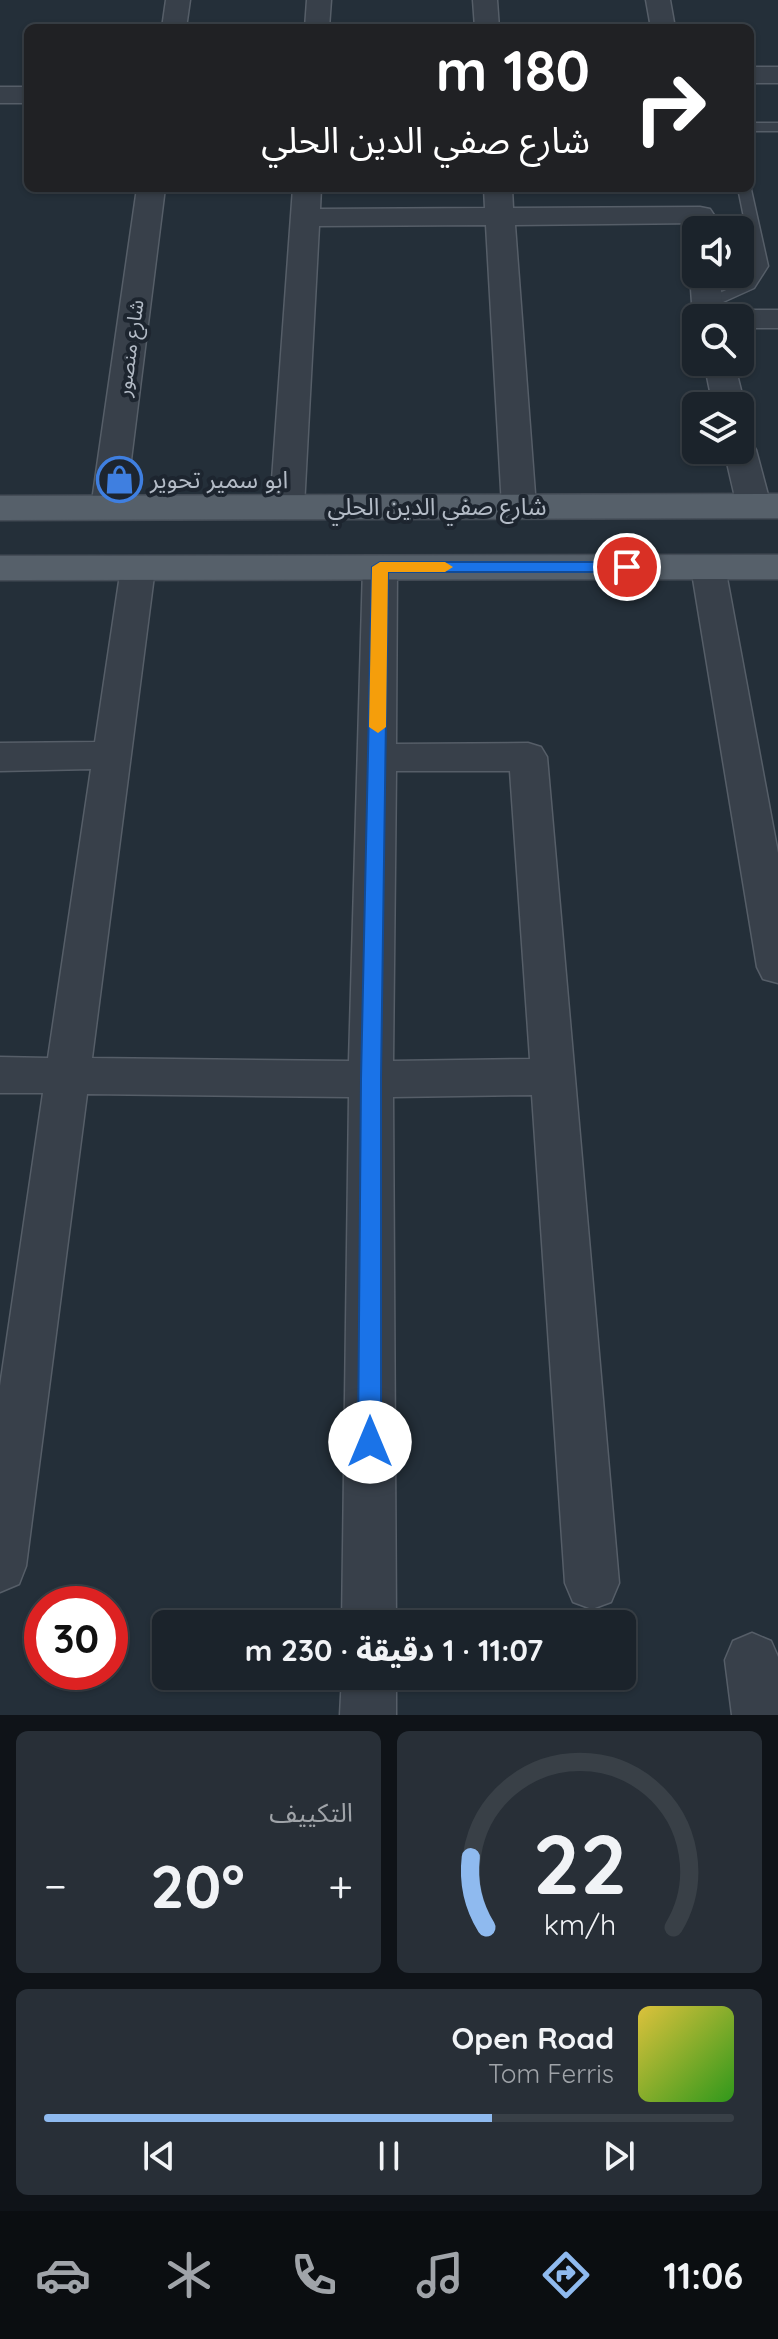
<!DOCTYPE html>
<html lang="ar">
<meta charset="utf-8">
<style>
:root{--surface:#1b232b;--page:#282f37;--text:#f1f3f6;--muted:#a0a4a9;--line:#394047;--accent:#8fbaef}
body{margin:0;font-family:Quicksand,"Noto Sans Arabic",sans-serif;background:var(--page);color:var(--text);direction:rtl;height:100vh;display:flex;flex-direction:column;font-size:30px;white-space:nowrap}
*{box-sizing:border-box;margin:0}
p{font-size:26px;color:var(--muted)}
.icon{flex:none;width:44px;height:44px;fill:none;stroke:currentColor;stroke-width:2;stroke-linecap:round;stroke-linejoin:round}
.map{position:relative;height:1715px;overflow:hidden;direction:ltr}
.details{display:flex;flex-direction:column;gap:16px;padding:16px;background:#0f1318;flex:1}
.details>*{flex:none}
.top-card{position:absolute;left:24px;top:24px;width:730px;height:168px;border-radius:12px;box-shadow:0 2px 6px #0004,0 0 0 2px var(--line);direction:rtl;background:#202124;color:#fff;overflow:hidden}
.buttons{position:absolute;left:682px;top:216px;display:grid;gap:16px}
.buttons a{display:grid;place-items:center;width:72px;height:72px;border-radius:12px;background:var(--surface);box-shadow:0 2px 6px #0004,0 0 0 2px var(--line);font-size:40px}
.speed{position:absolute;left:24px;top:1586px;display:flex;gap:16px;font-size:40px;font-weight:700;text-align:center}
.speed>*{display:grid;place-content:center;width:104px;height:104px;border-radius:50%;background:var(--surface);box-shadow:0 2px 6px #0004,0 0 0 2px var(--line);line-height:1}
.speed .limit{border:12px solid #d22;background:#fff;color:#111}
.pin{position:absolute;display:grid;place-items:center;width:68px;height:68px;color:#fff;margin:-34px;border:4px solid #fff;border-radius:50%;box-shadow:0 2px 8px #0007}
.me{position:absolute;width:88px;margin:-44px;rotate:0deg;stroke-linejoin:round;filter:drop-shadow(0 0 6px #0008)}
.turn{display:flex;align-items:center;gap:28px;height:168px;padding:0 32px;font-size:36px}
.turn .icon{width:104px;height:104px;stroke-width:2.5}
.turn b{display:block;font-size:56px;line-height:68px}
.big{font-size:60px;font-weight:800;line-height:1.1}
.details .tile{flex:1;display:flex;flex-direction:column;justify-content:center;gap:12px;min-width:0;padding:0 28px;border-radius:12px;background:var(--page)}
.details .dial{align-items:center;gap:0}
.dial svg{height:208px;overflow:visible;fill:none;stroke:var(--line);stroke-width:7;stroke-linecap:round;text-anchor:middle}
.dial text{fill:var(--text);stroke:none}
.song{display:flex;align-items:center;gap:24px}
.cover{width:96px;height:96px;border-radius:12px;background:linear-gradient(135deg,hsl(50 70% 55%),hsl(110 70% 35%))}
.played{height:8px;border-radius:4px;background:linear-gradient(90deg,var(--accent) 65%,var(--line) 65%)}
.keys{display:flex;justify-content:space-around;direction:ltr}
.heat{display:flex;justify-content:space-between;align-items:center;font-size:44px;direction:ltr}
.details .tiles{flex:1;display:grid;gap:16px;grid-template-columns:1fr 1fr}
.tile:last-child{grid-column:span 2}
.trip{position:absolute;left:152px;top:1610px;width:484px;height:80px;border-radius:12px;background:var(--surface);box-shadow:0 2px 6px #0004,0 0 0 2px var(--line);font-weight:800;line-height:80px;text-align:center;direction:rtl}
.tabs{display:flex;height:128px;justify-content:space-around;align-items:center;background:#0b0e11;color:var(--muted)}
.tabs .icon{width:56px;height:56px}
.tabs .selected{color:var(--accent)}
.tabs b{font-size:36px;color:var(--text)}
.map>svg:first-child{display:block}
</style>
<div class="map">
<svg width="778" height="1715" viewBox="0 0 778 1715">
<rect width="100%" height="100%" fill="#242f39"/>
<g fill="none" stroke-linecap="round" stroke-linejoin="round">
<defs>
<g id="service">
<rect x="750" y="123" width="28" height="8"/>
<path d="M750 185 768 266 754 288 712 307H702V301L744 282 754 266 738 188H750Z"/>
</g>
<g id="minor">
<path d="M166 0H190L186 28H162Z"/>
<path d="M307 0H331L329 28H305Z"/>
<path d="M473 0H497L499 28H475Z"/>
<path d="M646 0H670L675 28H651Z"/>
<rect x="750" y="67" width="28" height="16"/>
<rect x="0" y="87" width="28" height="16"/>
<path d="M137 188H165L125 508 120 515 108 518 96 515 91 508Z"/>
<path d="M293 188H321L320 209 485 208 484 188H512L513 208 700 207 710 209 714 215 710 221 700 223 515 225 536 507 531 514 519 517 507 514 502 507 486 225 319 226 304 507 299 514 287 517 275 514 270 507Z"/>
<path d="M696 267V274H720L723 318H696V322L693 318 690 274Z"/>
<path d="M740 310H778V328H740V318H726L729 313Z"/>
<path d="M704 362H734L745 406 740 413V406H713Z"/>
<path d="M740 440 752 443 756 450 771 506 766 513 754 516 742 513 737 506 724 450H740Z"/>
<path d="M380 556 392 559 397 567 396 744 528 743 541 747 547 757 619 1583 611 1602 592 1609 573 1602 565 1583 532 1095 393 1097 396 1624H342L349 1097 87 1094 26 1566 19 1584 0 1592V1386L43 1093H0V1057L48 1058 91 769 0 771V743L95 742 121 568 126 560 138 557 150 560 155 568 92 1058 349 1061 363 567 368 559ZM396 771H510L530 1059 393 1061Z"/>
<path d="M708 556 720 559 725 567 778 853V983L763 979 757 967 691 567 696 559Z"/>
<path d="M752 1633 771 1641 778 1657V1715H732L725 1660 733 1641Z"/>
<path d="M342 1676H396V1715H340Z"/>
</g>
<g id="primary">
<path d="M778 494V518L0 520V496Z"/>
<path d="M778 555V579L0 580V556Z"/>
</g>
</defs>
<!-- service casing -->
<use href="#service" stroke="#565e68" stroke-width="3"/>
<!-- minor casing -->
<use href="#minor" stroke="#565e68" stroke-width="3"/>
<!-- primary casing -->
<use href="#primary" stroke="#444c56" stroke-width="3"/>
<!-- service -->
<use href="#service" fill="#38404a" fill-rule="evenodd"/>
<!-- minor -->
<use href="#minor" fill="#38404a" fill-rule="evenodd"/>
<!-- primary -->
<use href="#primary" fill="#56606a" fill-rule="evenodd"/>
</g>
<!-- route -->
<path fill="#1a73e8" stroke="#114b97" stroke-width="2" d="M380 562H627L635 567 627 572H388L381 1079V1442L378 1450 370 1453 361 1450 358 1442 361 1079 372 567Z"/>
<!-- slow -->
<path fill="#f59e0b" d="M380 562H445L453 567 445 572H388L386 727 378 733 369 727 372 567Z"/>
<!-- icons -->
<defs>
<symbol id="shop-ring" viewBox="-11 -11 22 22"><circle r="9.5" fill="#1d252f" stroke="#3f7fe0" stroke-width="1.5"/><path d="M-5-2.5h2.3a2.7 3.5 0 0 1 5.4 0H5L5.5 6h-11ZM-1.5-2.5h3a1.5 2.3 0 0 0-3 0Z" fill="#3f7fe0"/></symbol>
</defs>
<g fill-rule="evenodd">
<use href="#shop-ring" x="94" y="454" width="51" height="51"/>
</g>
<g text-anchor="middle" stroke-width="8" stroke-linejoin="round" paint-order="stroke">
<!-- far-street labels -->
<g font-size="20" fill="#b3bbc6" stroke="#1d252f">
<text transform="translate(130 348) rotate(-82)" y="7">شارع منصور</text>
</g>
<!-- poi labels -->
<g font-size="24" fill="#b3bbc6" stroke="#1d252f" text-anchor="start">
<text x="150" y="488">ابو سمير تحوير</text>
</g>
<!-- street labels -->
<g font-size="24" fill="#b3bbc6" stroke="#1d252f">
<text x="437" y="515">شارع صفي الدين الحلي</text>
</g>
</g>
</svg>
<div class="buttons">
<a><svg class="icon" aria-label="sound" viewBox="0 0 24 24"><path d="M4 9h4l5-4v14l-5-4H4zM17 9q2 3 0 6"/></svg></a>
<a><svg class="icon" aria-label="search" viewBox="0 0 24 24"><circle cx="10" cy="10" r="6"/><path d="M15 15l6 6"/></svg></a>
<a><svg class="icon" aria-label="layers" viewBox="0 0 24 24"><path d="M12 4l9 5-9 5-9-5zM3 14l9 5 9-5"/></svg></a>
</div>
<div class="speed"><div class="limit">30</div></div>
<div class="pin" style="left:627px;top:567px;background:#d93025"><svg class="icon" aria-label="arrive" viewBox="0 0 24 24"><path d="M6 21V4h12l-3 4 3 4H6"/></svg></div>
<svg class="me" style="left:370px;top:1442px" viewBox="-20 -20 40 40"><circle r="19" fill="#fff"/><path d="M0-13L10 11 0 6-10 11z" fill="#1a73e8"/></svg>
<div class="trip">11:07 · 1 دقيقة · 230 m</div>
<div class="top-card">
<div class="turn"><svg class="icon" aria-label="right" viewBox="0 0 24 24"><path d="M7 20v-9h11M14 6l5 5-5 5"/></svg><div><b>180 m</b>شارع صفي الدين الحلي</div></div>
</div>
</div>
<section class="details">
<div class="tiles">
<div class="tile dial"><svg viewBox="0 0 100 80">
<path d="M14 69A42 42 0 1 1 86 69"/>
<path d="M14 69A42 42 0 0 1 8 42" stroke="#8fbaef"/>
<text x="50" y="56" font-size="32" font-weight="700">22</text>
<text x="50" y="72" font-size="11">km/h</text>
</svg></div>
<div class="tile"><p>التكييف</p>
<div class="heat"><a>−</a><b class="big">20°</b><a>+</a></div>
</div>
<div class="tile">
<div class="song"><i class="cover"></i><div><b>Open Road</b><p>Tom Ferris</p></div></div>
<div class="played"></div>
<div class="keys"><svg class="icon" aria-label="previous" viewBox="0 0 24 24"><path d="M18 5L8 12l10 7zM5 5v14"/></svg><svg class="icon" aria-label="pause" viewBox="0 0 24 24"><path d="M8 5v14M16 5v14"/></svg><svg class="icon" aria-label="next" viewBox="0 0 24 24"><path d="M6 5l10 7-10 7zM19 5v14"/></svg></div>
</div>
</div>
</section>
<nav class="tabs">
<b>11:06</b>
<svg class="icon selected" aria-label="directions" viewBox="0 0 24 24"><path d="M12 3l9 9-9 9-9-9zM9 14v-3h6M13 9l2 2-2 2"/></svg>
<svg class="icon" aria-label="music" viewBox="0 0 24 24"><path d="M9 18V5l10-2v13"/><circle cx="6" cy="18" r="3"/><circle cx="16" cy="16" r="3"/></svg>
<svg class="icon" aria-label="phone" viewBox="0 0 24 24"><path d="M5 4h4l2 5-3 2q2 4 5 5l2-3 5 2v4C11 20 4 13 5 4z"/></svg>
<svg class="icon" aria-label="climate" viewBox="0 0 24 24"><path d="M12 3v18M4 7l16 10M4 17L20 7"/></svg>
<svg class="icon" aria-label="car" viewBox="0 0 24 24"><path d="M5 17H2v-5l4-1 3-4h7l3 4 3 1v5h-3M9 17h6M6 11h13"/><circle cx="7" cy="17" r="2"/><circle cx="17" cy="17" r="2"/></svg>
</nav>
